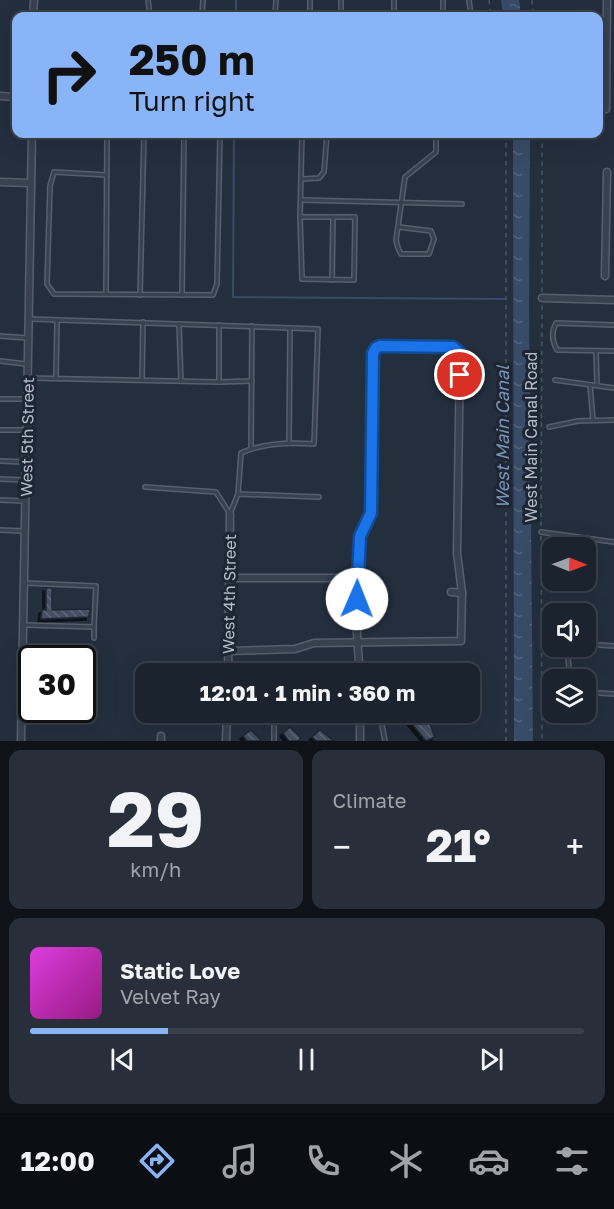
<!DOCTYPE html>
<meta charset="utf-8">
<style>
:root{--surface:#1b232e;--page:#282f3a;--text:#f1f3f6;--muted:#a0a4aa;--line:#39404a;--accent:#8ab4f8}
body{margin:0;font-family:"Golos Text",sans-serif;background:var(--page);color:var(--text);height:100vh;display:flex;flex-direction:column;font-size:22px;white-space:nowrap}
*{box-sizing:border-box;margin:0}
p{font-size:20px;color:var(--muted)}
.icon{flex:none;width:33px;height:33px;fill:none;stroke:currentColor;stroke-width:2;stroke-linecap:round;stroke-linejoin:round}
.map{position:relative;height:741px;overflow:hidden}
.side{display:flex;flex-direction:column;gap:9px;padding:9px;background:#0f1319;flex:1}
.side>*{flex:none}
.banner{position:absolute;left:12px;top:12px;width:591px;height:126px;border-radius:12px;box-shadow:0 6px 24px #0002,0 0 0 2px var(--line);background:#8ab4f8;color:#111;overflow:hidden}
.needle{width:39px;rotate:91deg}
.controls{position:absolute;left:542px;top:537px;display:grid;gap:12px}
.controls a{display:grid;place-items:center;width:54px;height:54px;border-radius:12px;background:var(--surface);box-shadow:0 6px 24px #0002,0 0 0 2px var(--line);font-size:30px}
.speed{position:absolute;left:18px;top:645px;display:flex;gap:12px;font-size:30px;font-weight:700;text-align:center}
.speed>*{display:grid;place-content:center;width:78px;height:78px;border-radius:50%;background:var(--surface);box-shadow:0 6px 24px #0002,0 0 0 2px var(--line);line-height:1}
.speed .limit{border:3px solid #111;border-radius:9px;background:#fff;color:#111}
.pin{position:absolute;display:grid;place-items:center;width:51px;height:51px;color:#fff;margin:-26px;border:3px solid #fff;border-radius:50%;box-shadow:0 2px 6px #0007}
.me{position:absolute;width:66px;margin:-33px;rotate:1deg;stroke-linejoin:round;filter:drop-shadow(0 0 4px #0008)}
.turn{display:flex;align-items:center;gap:21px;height:126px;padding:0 18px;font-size:27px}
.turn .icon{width:78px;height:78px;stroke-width:2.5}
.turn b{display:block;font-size:42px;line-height:51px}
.big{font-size:45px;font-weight:700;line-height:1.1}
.side .widget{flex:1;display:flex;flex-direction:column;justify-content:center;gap:9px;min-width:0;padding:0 21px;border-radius:12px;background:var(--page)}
.side .dial{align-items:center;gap:0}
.dial b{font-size:78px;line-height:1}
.song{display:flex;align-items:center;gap:18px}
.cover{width:72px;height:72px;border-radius:9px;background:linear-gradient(135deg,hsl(300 70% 55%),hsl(310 70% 35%))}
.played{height:6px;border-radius:3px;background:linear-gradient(90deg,var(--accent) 25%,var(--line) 25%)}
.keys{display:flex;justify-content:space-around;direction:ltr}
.heat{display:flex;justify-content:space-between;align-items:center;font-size:33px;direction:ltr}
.side .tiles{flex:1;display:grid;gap:9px;grid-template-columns:1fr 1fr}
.widget:last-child{grid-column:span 2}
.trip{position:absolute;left:135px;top:663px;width:345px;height:60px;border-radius:12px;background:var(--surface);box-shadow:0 6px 24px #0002,0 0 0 2px var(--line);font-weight:700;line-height:60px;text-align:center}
.tab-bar{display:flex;height:96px;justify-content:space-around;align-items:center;background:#0b0e12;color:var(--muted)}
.tab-bar .icon{width:42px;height:42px}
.tab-bar .active{color:var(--accent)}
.tab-bar b{font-size:27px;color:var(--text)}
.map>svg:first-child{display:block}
</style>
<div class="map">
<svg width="614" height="741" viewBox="0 0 614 741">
<defs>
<pattern id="water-ripples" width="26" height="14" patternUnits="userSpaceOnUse" patternTransform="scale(1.5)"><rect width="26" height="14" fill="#394c67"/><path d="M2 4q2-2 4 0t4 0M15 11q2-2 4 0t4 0" fill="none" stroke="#53647b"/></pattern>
<pattern id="building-back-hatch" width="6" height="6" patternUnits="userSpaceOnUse" patternTransform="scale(1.5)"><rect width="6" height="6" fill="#455162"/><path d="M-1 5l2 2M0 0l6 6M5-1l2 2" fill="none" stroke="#5d6877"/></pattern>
<filter id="shadow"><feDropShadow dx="-3" dy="3" stdDeviation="0" flood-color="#0009"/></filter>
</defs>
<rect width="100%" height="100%" fill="#242f3e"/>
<!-- water -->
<g fill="url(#water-ripples)">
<path d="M501 0H519L521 16H503Z"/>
<path d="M513 134H530L529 305 533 741H514Z"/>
</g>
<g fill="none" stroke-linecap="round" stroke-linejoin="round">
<!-- stream -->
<g stroke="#394c67" stroke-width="2">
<path d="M236 16V0"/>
<path d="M234 134 233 297 505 299"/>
</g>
</g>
<!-- building -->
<g fill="url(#building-back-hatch)" stroke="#1f2835" stroke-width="1.5" filter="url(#shadow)">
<path d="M46 588H52V610L90 609 89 617 41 619 42 610H46Z"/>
<path d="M401 712H413L417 715 424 724 429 722 435 737 426 741 408 719H405Z"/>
<path d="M290 727 301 738 298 741H289L283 733Z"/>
<path d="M251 730 262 741H247L243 736Z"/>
<path d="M320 730 334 741H317L312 737Z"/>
</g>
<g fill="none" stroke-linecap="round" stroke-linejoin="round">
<defs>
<g id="lane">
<path d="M148 0 150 16"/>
<path d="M341 0V16"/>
<path d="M394 0V16"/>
<path d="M469 0 471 16"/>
<path d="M202 16 203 0"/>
<path d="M275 16 276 0"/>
<path d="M310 16V0"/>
<path d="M443 16V0"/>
<path d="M598 19H606"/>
<path d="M107 175 54 172 50 186 47 284 54 294 213 295 217 284 220 134"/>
<path d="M302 179 319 178 324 172 327 134"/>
<path d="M301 200 462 204"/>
<path d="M300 217H355L354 280 302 279 300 217 302 134"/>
<path d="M399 227 431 231 434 239 429 254H401L398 248 396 240 405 177 436 152V134"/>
<path d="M332 280 333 217"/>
<path d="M106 294 107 134"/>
<path d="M140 295 144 134"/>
<path d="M182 295 184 134"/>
<path d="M30 319 318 329 314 444C290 442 263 443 241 453L238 494"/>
<path d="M179 324 181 381"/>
<path d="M614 325 556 323C551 333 552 340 557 350L614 351"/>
<path d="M0 336 27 338"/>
<path d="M596 351 597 385"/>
<path d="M0 361 26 364"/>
<path d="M29 378 219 382V325"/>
<path d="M56 378 57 320"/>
<path d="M142 380 143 322"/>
<path d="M555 380 614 388"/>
<path d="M219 382 252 381"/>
<path d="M590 385 593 420"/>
<path d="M0 399H26"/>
<path d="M549 427 578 421 614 420"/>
<path d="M0 430H25"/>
<path d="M289 442 290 328"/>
<path d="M251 448 252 326"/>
<path d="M0 461 24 462"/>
<path d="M0 479 24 480"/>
<path d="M145 487 216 492 230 514 238 494 319 497"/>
<path d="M0 500 24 501"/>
<path d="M0 530 23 531"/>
<path d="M541 532 614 542"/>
<path d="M25 625 94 627 96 586 25 583"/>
<path d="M94 638V627"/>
<path d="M585 644 614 646"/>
<path d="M567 646 570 680"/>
<path d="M585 692 614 694"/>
<path d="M227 718 381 720 385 741"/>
<path d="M274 741V719"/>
</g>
<g id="street">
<path d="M33 16 34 0"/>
<path d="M0 96 16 97"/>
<path d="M606 109 607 0"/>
<path d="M0 182 31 183"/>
<path d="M605 276 607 172"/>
<path d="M542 298 614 300"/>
<path d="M230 578H357"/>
<path d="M228 651 295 649 314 643 461 641 462 593 451 592"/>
<path d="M228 674 230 514"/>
<path d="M360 674C356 631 353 581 360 538 361 530 368 521 371 513L373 353 380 346 453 347 460 353 457 553 462 593"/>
<path d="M21 741 32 134"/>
<path d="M161 741V736"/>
<path d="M226 741 227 712"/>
<path d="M360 741V712"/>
</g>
</defs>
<!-- lane casing -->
<use href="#lane" stroke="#565f6c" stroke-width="6"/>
<!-- street casing -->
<use href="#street" stroke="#565f6c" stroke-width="9"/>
<!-- path -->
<g stroke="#44595c" stroke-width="1.5" stroke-dasharray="4.5 4.5" stroke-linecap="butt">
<path d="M489 0 491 16"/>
<path d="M532 0 533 16"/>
<path d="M506 134V741"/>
<path d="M542 292V134"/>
<path d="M541 526 542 305"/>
<path d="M541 536 542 741"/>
</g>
<!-- lane -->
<use href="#lane" stroke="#38414e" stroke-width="3"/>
<!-- street -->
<use href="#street" stroke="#38414e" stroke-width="6"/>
</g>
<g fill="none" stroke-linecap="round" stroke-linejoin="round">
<defs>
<path id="route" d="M357 599 360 536 371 513 373 353 376 348 380 346 453 347 460 353V375"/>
</defs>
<!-- route casing -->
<use href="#route" stroke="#114b97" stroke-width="15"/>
<!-- route -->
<use href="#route" stroke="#1a73e8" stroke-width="10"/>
</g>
<g text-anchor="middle" stroke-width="6" stroke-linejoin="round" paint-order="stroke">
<!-- street labels -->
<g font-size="16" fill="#b4bcc9" stroke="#1d2633">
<text transform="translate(27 437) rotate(-89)" y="6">West 5th Street</text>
<text transform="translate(531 437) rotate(-90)" y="6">West Main Canal Road</text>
<text transform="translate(229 594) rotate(-89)" y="6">West 4th Street</text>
</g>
<!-- water labels -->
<g font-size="18" font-style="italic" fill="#7c92b1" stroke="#1d2633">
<text transform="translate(503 437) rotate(-90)" y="6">West Main Canal</text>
</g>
</g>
</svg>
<div class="controls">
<a><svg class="needle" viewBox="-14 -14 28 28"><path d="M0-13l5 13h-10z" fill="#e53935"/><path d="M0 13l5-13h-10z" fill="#a0a4aa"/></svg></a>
<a><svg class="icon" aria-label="sound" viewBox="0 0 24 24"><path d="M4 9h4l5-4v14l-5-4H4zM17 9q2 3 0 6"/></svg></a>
<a><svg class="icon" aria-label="layers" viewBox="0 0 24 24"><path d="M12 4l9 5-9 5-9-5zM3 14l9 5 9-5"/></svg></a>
</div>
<div class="speed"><div class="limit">30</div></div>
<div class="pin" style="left:460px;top:375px;background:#d93025"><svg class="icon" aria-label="arrive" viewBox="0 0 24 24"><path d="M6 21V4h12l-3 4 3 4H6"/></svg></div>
<svg class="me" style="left:357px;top:599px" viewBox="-20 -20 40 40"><circle r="19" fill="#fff"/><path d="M0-13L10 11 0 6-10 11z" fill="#1a73e8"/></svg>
<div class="trip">12:01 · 1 min · 360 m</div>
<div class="banner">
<div class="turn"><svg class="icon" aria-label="right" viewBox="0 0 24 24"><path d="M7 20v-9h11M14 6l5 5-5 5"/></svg><div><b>250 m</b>Turn right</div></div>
</div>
</div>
<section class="side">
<div class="tiles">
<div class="widget dial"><b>29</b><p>km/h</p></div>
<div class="widget"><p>Climate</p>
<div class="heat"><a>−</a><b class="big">21°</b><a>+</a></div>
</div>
<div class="widget">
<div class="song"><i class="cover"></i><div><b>Static Love</b><p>Velvet Ray</p></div></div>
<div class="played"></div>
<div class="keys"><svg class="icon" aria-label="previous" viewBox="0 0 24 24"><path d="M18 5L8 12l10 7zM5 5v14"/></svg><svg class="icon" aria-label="pause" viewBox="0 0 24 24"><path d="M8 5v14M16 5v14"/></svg><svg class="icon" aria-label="next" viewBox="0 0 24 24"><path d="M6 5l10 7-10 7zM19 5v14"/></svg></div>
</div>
</div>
</section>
<nav class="tab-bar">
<b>12:00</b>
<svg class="icon active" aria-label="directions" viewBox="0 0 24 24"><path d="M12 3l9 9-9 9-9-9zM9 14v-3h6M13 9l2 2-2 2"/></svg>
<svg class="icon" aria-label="music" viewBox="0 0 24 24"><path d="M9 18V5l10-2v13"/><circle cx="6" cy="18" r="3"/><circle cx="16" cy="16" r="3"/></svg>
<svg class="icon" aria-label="phone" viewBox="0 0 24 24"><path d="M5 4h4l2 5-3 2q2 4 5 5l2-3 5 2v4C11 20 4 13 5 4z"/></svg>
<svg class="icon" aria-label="climate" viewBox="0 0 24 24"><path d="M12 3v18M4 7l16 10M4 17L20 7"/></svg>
<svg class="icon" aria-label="car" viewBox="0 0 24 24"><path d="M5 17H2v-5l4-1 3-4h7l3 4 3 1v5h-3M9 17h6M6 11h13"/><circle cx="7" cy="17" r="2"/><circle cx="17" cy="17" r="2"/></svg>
<svg class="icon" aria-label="filters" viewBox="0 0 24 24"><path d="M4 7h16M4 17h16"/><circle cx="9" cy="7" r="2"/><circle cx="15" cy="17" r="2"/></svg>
</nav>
